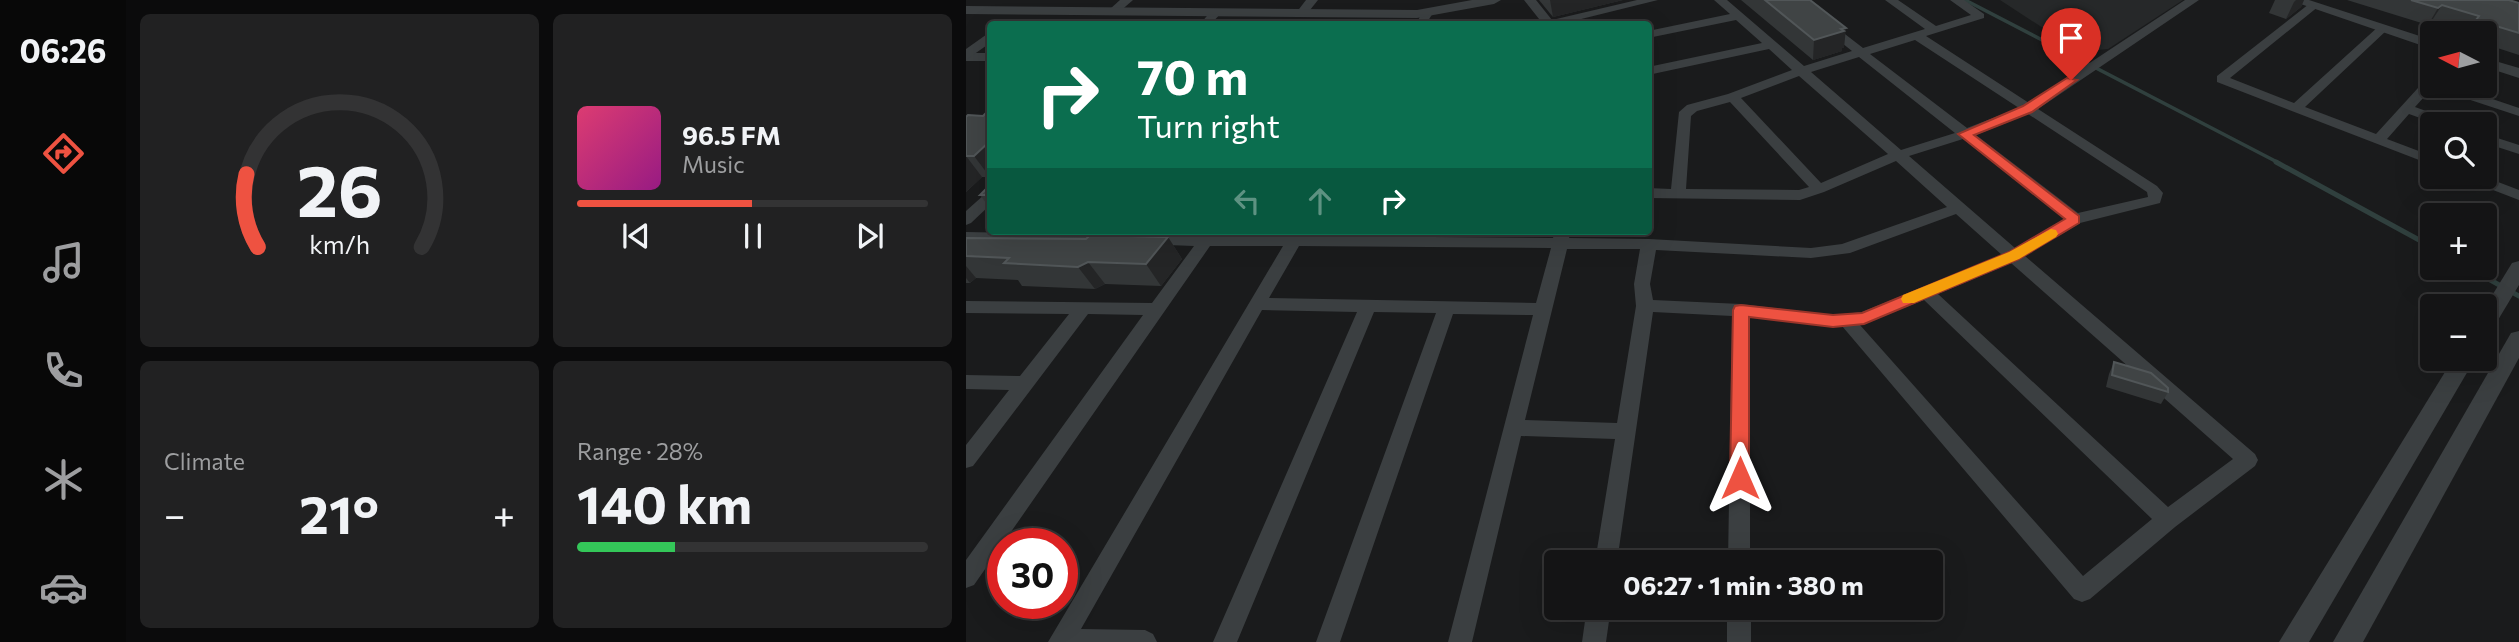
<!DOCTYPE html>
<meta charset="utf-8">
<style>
:root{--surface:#141415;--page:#212122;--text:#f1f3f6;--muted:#9d9ea0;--line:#333334;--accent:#ee5241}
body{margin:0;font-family:Commissioner,sans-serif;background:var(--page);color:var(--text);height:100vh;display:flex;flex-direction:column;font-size:26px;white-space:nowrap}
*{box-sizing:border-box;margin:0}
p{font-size:23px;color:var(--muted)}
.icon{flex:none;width:38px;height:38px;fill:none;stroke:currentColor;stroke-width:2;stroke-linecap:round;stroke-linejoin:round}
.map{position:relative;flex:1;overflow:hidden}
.sheet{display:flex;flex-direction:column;gap:14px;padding:14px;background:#0b0b0c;width:840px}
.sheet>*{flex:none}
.banner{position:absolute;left:21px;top:21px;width:665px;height:214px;border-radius:7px;box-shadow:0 7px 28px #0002,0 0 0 2px var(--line);background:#0b6e4f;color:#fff;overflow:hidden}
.needle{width:46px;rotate:276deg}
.fabs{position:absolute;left:1454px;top:21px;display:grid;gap:14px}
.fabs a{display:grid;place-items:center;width:77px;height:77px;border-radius:7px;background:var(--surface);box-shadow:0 7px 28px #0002,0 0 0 2px var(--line);font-size:35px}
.speed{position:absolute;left:21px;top:528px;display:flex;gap:14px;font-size:35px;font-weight:700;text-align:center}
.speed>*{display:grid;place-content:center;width:91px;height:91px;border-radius:50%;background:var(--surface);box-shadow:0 7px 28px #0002,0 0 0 2px var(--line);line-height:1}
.speed .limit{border:10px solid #d22;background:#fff;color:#111}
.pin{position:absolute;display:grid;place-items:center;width:60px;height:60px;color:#fff;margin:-72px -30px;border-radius:50% 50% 50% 0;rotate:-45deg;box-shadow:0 0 7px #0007}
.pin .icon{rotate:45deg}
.me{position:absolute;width:77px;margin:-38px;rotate:0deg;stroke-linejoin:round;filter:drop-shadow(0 0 5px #0008)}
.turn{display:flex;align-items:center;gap:24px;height:147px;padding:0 35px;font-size:32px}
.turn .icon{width:91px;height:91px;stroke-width:2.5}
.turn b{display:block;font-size:49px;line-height:60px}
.lanes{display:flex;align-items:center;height:66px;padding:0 35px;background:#0003;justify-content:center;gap:35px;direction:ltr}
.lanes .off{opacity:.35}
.big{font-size:52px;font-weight:700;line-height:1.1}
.sheet .widget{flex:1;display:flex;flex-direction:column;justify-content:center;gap:10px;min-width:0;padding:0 24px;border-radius:10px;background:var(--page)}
.sheet .dial{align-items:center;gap:0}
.dial svg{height:182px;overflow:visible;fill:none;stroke:var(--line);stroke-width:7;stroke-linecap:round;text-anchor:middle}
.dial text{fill:var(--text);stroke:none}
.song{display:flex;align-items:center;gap:21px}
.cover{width:84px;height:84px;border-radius:10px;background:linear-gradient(135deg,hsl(340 70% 55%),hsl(310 70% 35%))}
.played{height:7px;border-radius:4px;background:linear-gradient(90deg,var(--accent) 50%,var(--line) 50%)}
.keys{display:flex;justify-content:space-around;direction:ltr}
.heat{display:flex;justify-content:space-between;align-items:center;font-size:38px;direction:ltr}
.charge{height:10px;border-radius:5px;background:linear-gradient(90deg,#34c759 28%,var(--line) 0)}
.sheet .tiles{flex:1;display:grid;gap:14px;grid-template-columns:repeat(2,1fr)}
.trip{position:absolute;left:578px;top:550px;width:399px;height:70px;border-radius:7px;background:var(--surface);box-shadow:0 7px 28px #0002,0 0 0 2px var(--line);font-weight:700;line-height:70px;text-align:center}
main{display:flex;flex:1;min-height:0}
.dock{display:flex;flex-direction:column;width:126px;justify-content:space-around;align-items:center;background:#080808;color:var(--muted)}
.dock .icon{width:49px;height:49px}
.dock .selected{color:var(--accent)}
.dock b{font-size:32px;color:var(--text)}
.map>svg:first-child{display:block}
</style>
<main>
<nav class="dock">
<b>06:26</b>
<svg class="icon selected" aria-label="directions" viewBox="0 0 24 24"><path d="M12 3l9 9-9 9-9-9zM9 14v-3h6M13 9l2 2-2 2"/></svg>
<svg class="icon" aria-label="music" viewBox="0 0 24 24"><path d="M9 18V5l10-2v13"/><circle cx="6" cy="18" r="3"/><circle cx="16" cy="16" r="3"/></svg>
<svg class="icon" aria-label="phone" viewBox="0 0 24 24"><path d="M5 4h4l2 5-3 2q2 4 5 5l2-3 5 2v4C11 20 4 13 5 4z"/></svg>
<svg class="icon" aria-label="climate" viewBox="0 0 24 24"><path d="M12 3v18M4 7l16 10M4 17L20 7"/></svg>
<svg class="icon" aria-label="car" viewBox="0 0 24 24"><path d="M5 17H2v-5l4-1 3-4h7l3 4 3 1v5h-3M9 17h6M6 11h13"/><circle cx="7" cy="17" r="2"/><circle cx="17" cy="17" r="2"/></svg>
</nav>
<section class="sheet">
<div class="tiles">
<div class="widget dial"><svg viewBox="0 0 100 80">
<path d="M14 69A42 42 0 1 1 86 69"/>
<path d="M14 69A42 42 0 0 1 9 37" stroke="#ee5241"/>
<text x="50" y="56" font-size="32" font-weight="700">26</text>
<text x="50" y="72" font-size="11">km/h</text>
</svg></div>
<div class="widget">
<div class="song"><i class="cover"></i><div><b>96.5 FM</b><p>Music</p></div></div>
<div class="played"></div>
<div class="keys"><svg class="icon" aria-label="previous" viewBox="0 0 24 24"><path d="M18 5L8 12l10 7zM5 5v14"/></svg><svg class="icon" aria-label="pause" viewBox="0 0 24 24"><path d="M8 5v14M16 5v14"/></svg><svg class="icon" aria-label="next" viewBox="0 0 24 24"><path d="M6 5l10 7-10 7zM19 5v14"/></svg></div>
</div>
<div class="widget"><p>Climate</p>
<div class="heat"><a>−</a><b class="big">21°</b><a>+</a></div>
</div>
<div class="widget"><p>Range · 28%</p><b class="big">140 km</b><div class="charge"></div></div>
</div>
</section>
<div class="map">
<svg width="1553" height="642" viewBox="0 0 1553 642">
<rect width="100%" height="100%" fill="#1a1b1c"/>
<!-- built -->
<path fill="#262829" d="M1034 0H1217L1142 49 1121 51 1103 45Z"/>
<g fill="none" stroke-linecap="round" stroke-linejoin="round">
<!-- stream-far1 -->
<path stroke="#30403e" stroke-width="3.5" d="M999 0 1313 163"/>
<!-- stream -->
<g stroke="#30403e" stroke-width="5">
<path d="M1310 162 1466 247"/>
<path d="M1503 268 1553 296"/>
</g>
<!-- minor -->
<g fill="#3b3f41" fill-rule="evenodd">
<path d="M154 0H167L152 13H144V9Z"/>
<path d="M340 0H352L340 15H332L330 13Z"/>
<path d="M558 0H570L586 20 671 0H692L595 24H577Z"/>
<path d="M748 0H761L838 66 886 51 822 0H835L897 48 959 29 919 0H932L970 26 1005 15 984 0H998L1018 14V18L960 36 1063 103 1219 0H1233L1072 109 1191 186 1197 193 1194 203 1114 223 1059 256 1289 454 1292 460 1289 466 1209 527 1124 599 1116 602 1108 599 876 326 784 317V562H762L766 316 687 312 651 562H629L649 439 555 436 506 642H482L567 315 487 314 374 642H350L470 313 408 312 271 642H247L391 312 296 310 115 629 179 630 187 634 191 642H82L317 246H244L8 585 0 588V560L177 315 122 314 7 466 0 468V445L43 390 0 389V375L54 376 103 314 0 313V301L186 303 228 246 176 244 174 240 182 235H235L244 231 250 235 323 236 326 231H338L339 236 587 238 589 231H605L603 238 683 239 845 248 876 244 981 207 930 161 858 192 834 200 682 198V188L705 189 713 112 721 105 762 94 826 70 803 49 682 75V67L796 43 770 20 682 38V31L764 14ZM949 40 1053 108 1001 128 904 54ZM893 57 989 133 935 150 845 72ZM833 76 922 154 855 183 775 98ZM764 102 843 187 833 190 720 189 725 116 731 111ZM1062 114 1181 192 1182 197 1112 213 1010 135ZM997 139 1099 219 1049 248 943 156ZM990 214 1036 255 896 312 867 315 775 304 687 300 684 284 690 250 845 258 884 253ZM333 246 585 248 570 303 303 298ZM601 249H674L668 284 670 306 651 423 559 420ZM1045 263 1267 459 1202 507 972 294ZM958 300 1186 519 1117 576 894 325Z"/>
<path d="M1343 4 1353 6 1264 78 1328 103 1413 26H1421V30L1339 107 1410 134 1462 77 1466 76 1468 86 1449 107 1488 121 1490 124H1471L1443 114 1421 139 1466 156V165L1251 82V76Z"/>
<path d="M246 10 256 12 245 24H234Z"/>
<path d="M461 10 467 13 460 24H450L457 11Z"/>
<rect x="0" y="53" width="24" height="8"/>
<path d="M1470 86H1488L1553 108V116L1471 89Z"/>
<path d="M1519 134 1553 145V154L1519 143Z"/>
<path d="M1499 177H1519L1553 190V200L1501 180Z"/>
<path d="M24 192V205L5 223 0 225V211L19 194Z"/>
<path d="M0 232 115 234 123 239 115 244 0 242Z"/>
<path d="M621 607H645L640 642H616Z"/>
<rect x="761" y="607" width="24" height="35"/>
</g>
<!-- tertiary -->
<g fill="#3b3f41" fill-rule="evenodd">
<path d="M506 0H535L528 4 451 18 0 14V6L451 10Z"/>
<path d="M1323 0H1343L1466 40V49Z"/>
<path d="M24 32V43L0 60V49Z"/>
<path d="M1519 58 1553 68V78L1519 67Z"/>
<path d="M1553 261V285L1526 330 1519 333V307L1546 263Z"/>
<path d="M1553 331V358L1397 642H1367L1545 333Z"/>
<path d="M1487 359H1509L1343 642H1313Z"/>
</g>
</g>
<!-- wall -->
<g fill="#333637">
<path d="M573 0H657L587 17Z"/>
<path d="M775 0H844L878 48H876V51L847 60Z"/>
<path d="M1309 0H1338L1335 7 1320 19 1303 13Z"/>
<path d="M1381 0H1543L1553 3V55L1519 44V33H1501L1465 22 1462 25Z"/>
<path d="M24 109V177H16L0 192V117L17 116Z"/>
<path d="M24 185V208L14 195Z"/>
<path d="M202 237 216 259 195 286 139 284 129 289 56 286 52 280 10 278 4 283H0V238L120 239Z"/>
<path d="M1148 362 1202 392 1195 404 1140 387 1143 374Z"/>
</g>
<!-- shaded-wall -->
<g fill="#242526">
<path d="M584 0H657L587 17Z"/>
<path d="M1330 0H1338L1335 7 1320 19 1328 2Z"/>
<path d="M1476 5 1465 22 1462 25 1472 8Z"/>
<path d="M880 28 878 48H876V51L847 60 848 40Z"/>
<path d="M24 141V177L8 156Z"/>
<path d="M0 156 16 177 0 192Z"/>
<path d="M202 237 216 259 195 286 180 264Z"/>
<path d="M122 262 139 284 129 289 112 267Z"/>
<path d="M0 266 10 278 4 283 0 278Z"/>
</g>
<!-- building -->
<g fill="#404445" stroke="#515658" stroke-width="2">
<path d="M799 0H844L880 28 875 29 878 31 848 40Z"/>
<path d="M1445 0H1543L1553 3V33L1510 20 1513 16 1476 5 1472 8Z"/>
<path d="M24 109V141L8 156H0V117L2 115 17 116Z"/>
<path d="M24 185V195H14Z"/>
<path d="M124 235 202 237 180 264 122 262 112 267 38 263 43 258 0 256V238L120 239Z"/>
<path d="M1148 362 1185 373 1202 388V392L1146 375Z"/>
</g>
<!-- route -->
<path fill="#ee5241" stroke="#9b352a" stroke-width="2" d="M1101 78 1111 80 1066 112 1008 135 1113 216V223L1053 259 898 324 867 327 783 317V478L780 484 774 486 767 484 764 478 767 310 769 306 775 305 867 315 896 313 1043 252 1099 219 992 134 1057 106Z"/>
<!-- slow -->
<path fill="#f59e0b" d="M1085 229 1090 230 1092 234 1090 237 1053 259 948 303H937L935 299 937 295 1043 252Z"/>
</svg>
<div class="fabs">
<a><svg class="needle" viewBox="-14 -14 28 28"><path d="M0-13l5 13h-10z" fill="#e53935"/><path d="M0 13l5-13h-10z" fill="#9d9ea0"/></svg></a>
<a><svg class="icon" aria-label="search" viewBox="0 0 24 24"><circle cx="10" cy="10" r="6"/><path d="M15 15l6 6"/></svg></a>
<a>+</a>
<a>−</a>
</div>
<div class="speed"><div class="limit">30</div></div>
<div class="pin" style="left:1105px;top:80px;background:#d93025"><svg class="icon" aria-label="arrive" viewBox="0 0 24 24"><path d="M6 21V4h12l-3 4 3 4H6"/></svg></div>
<svg class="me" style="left:774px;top:478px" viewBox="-20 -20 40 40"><path d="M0-17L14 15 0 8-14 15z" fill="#ee5241" stroke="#fff" stroke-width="4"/></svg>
<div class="trip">06:27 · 1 min · 380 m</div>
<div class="banner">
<div class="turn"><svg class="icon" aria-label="right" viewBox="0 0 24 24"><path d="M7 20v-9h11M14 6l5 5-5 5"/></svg><div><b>70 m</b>Turn right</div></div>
<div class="lanes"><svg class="icon off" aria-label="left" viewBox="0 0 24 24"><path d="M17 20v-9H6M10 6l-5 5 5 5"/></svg><svg class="icon off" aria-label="ahead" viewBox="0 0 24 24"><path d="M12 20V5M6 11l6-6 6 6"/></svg><svg class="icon" aria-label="right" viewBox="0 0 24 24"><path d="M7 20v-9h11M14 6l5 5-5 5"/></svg></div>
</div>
</div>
</main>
